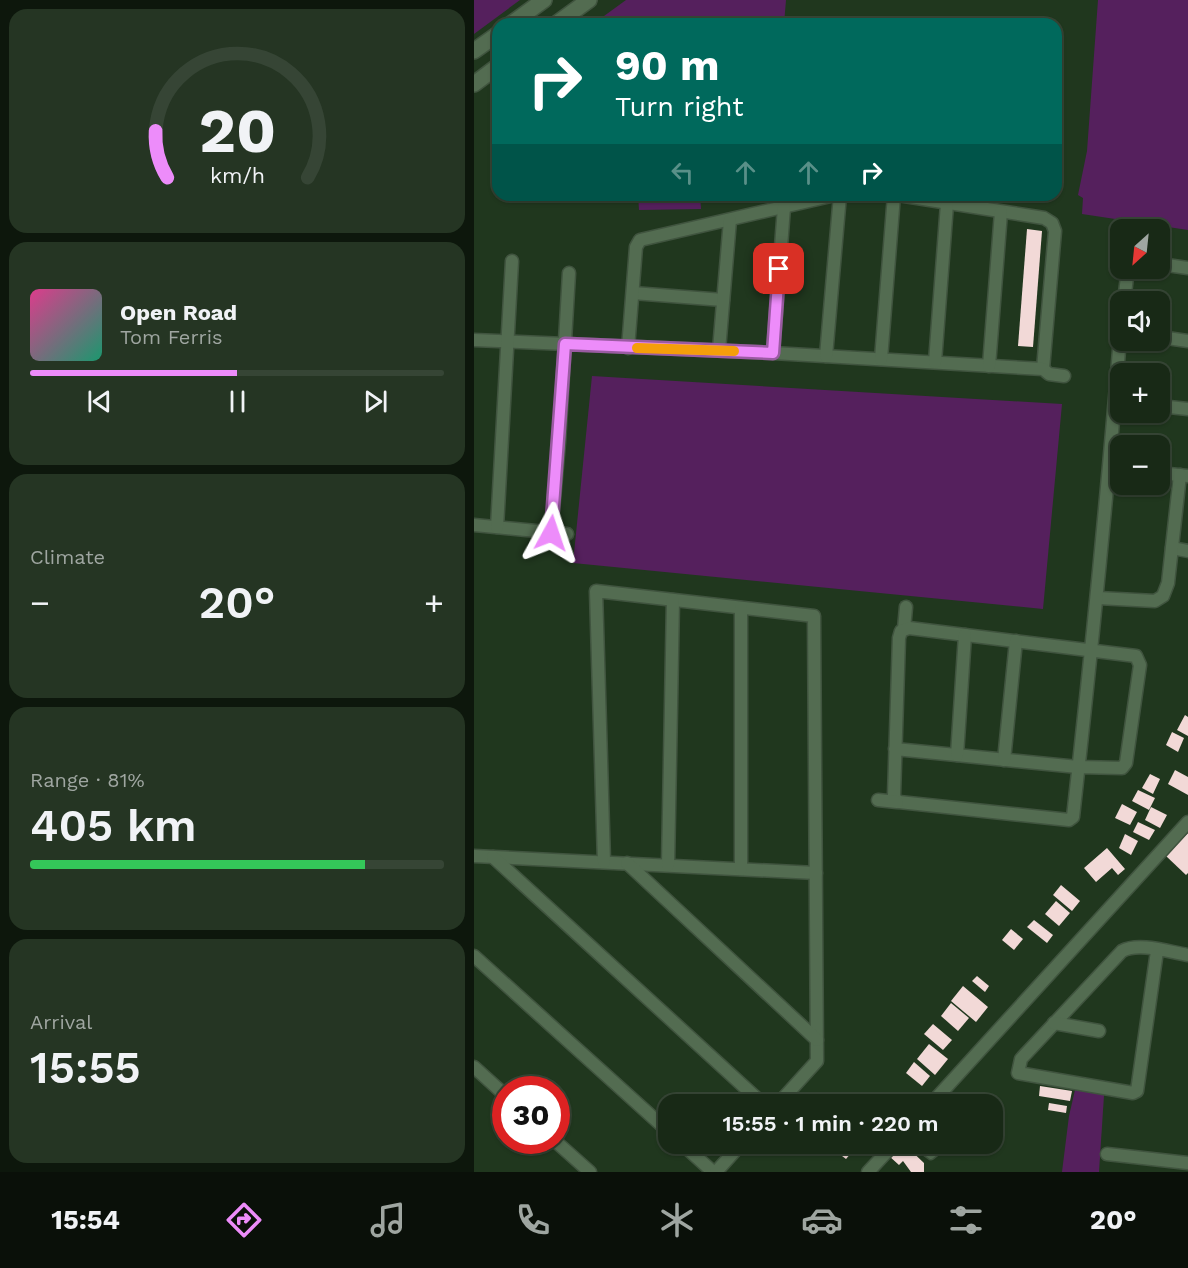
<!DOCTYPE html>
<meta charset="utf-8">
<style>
:root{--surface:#182916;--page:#253523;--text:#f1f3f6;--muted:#9fa6a1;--line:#364535;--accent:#ed8cfa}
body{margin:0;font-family:"Work Sans",sans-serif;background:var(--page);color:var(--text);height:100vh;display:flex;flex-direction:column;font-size:22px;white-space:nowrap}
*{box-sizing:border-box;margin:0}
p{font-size:20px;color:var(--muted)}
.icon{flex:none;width:33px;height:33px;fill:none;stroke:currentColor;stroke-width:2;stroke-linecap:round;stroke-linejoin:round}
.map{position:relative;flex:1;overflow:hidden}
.drawer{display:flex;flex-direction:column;gap:9px;padding:9px;background:#0d170c;width:474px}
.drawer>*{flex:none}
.top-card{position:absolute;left:18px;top:18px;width:570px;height:183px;border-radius:18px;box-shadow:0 2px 4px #0004,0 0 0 2px var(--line);background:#00695c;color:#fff;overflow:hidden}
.needle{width:39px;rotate:207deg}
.buttons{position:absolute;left:636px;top:219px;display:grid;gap:12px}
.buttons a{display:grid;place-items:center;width:60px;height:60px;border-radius:12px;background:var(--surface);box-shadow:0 2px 4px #0004,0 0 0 2px var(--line);font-size:30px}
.speed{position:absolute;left:18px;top:1076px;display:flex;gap:12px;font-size:30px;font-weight:700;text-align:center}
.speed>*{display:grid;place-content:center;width:78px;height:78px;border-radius:50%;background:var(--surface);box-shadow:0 2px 4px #0004,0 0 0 2px var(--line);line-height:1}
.speed .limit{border:9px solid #d22;background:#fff;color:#111}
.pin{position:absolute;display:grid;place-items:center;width:51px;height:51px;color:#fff;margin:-26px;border-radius:12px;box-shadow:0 3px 9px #0006}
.me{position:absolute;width:66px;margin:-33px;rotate:5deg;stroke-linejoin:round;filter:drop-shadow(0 0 4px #0008)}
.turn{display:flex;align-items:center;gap:21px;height:126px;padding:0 24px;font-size:27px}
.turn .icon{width:78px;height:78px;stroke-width:2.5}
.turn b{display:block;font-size:42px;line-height:51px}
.lanes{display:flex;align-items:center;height:57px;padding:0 24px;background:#0003;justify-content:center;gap:30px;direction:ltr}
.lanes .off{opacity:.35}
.big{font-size:45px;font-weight:600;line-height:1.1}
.drawer .card{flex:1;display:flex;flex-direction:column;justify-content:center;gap:9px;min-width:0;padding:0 21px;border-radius:18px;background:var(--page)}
.drawer .dial{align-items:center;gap:0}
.dial svg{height:156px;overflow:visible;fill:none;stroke:var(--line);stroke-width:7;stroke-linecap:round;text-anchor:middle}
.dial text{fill:var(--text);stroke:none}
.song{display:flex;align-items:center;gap:18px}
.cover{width:72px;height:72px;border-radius:9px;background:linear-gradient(135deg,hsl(330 70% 55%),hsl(160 70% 35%))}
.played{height:6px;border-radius:3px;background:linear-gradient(90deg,var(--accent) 50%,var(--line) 50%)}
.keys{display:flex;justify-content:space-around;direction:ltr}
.heat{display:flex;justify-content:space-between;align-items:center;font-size:33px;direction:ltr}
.charge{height:9px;border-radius:4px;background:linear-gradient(90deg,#34c759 81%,var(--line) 0)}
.trip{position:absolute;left:184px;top:1094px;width:345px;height:60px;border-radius:18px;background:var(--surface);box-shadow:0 2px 4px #0004,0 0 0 2px var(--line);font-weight:600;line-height:60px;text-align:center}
.tabs{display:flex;height:96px;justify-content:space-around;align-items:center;background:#0a1009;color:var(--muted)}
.tabs .icon{width:42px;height:42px}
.tabs .active{color:var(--accent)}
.tabs b{font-size:27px;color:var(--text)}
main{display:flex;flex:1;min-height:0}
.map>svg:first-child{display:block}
</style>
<main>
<section class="drawer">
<div class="card dial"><svg viewBox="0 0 100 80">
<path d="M14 69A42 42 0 1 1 86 69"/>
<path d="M14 69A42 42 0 0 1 8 45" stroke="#ed8cfa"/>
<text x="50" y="56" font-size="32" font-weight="700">20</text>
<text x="50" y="72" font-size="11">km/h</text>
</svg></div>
<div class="card">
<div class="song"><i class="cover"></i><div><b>Open Road</b><p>Tom Ferris</p></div></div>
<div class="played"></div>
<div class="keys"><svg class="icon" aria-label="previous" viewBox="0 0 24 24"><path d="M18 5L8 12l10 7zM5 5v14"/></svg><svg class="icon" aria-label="pause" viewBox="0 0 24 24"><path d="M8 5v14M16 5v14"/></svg><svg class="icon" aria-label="next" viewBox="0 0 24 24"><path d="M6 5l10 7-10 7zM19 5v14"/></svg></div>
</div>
<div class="card"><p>Climate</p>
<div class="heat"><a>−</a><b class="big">20°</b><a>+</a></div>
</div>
<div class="card"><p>Range · 81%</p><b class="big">405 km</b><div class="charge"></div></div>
<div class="card"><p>Arrival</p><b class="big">15:55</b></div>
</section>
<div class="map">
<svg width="714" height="1172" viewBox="0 0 714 1172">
<rect width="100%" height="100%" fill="#20371e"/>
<!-- green -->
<g fill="#55205d">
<path d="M0 0H46L0 34Z"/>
<path d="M152 0H312L310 24H119Z"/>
<path d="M624 0H714V230L608 214 609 198 604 195 613 151Z"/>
<path d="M164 195H226L227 209 165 210Z"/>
<path d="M118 376 588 404 569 609 99 563Z"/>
<path d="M601 1090 630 1095 625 1172H588L595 1116Z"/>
</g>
<!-- building -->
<g fill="#f2d9d7">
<path d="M553 229 568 231 559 347 544 346Z"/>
<path d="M711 715 714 717V736L703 730Z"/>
<path d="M698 732 710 738 704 752 692 745Z"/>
<path d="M701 770 714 777V795L694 784Z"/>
<path d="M676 774 686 779 679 794 668 788Z"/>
<path d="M664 790 681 798 675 810 658 801Z"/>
<path d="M648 804 663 812 656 825 641 818Z"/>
<path d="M677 807 693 815 686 828 671 820Z"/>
<path d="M664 822 681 830 675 840 659 832Z"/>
<path d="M714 833V873L712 875 692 856Z"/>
<path d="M651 834 664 841 657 855 645 848Z"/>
<path d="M633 848 651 869 644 875 638 868 622 882 610 868Z"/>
<path d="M587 885 606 901 598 911 579 895Z"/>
<path d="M582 901 596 913 585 926 571 914Z"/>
<path d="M560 920 579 935 573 943 553 927Z"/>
<path d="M537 929 549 939 540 950 528 940Z"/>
<path d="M503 976 515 986 511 992 498 981Z"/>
<path d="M489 986 514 1007 502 1022 477 1001Z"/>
<path d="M477 1003 495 1018 484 1031 467 1016Z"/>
<path d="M459 1024 478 1040 469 1050 450 1034Z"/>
<path d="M455 1044 474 1059 461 1075 443 1059Z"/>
<path d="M440 1062 456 1076 448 1086 432 1073Z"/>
<path d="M566 1086 598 1091 596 1101 565 1096Z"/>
<path d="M575 1103 593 1106 592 1113 574 1110Z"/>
<path d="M358 1143H379L383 1146 372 1159 355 1146Z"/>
<path d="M429 1143 450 1163V1172H437L429 1161 425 1165 415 1156Z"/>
</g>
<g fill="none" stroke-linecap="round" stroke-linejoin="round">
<defs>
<path id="lane" d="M439 1143 457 1156 471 1145"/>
<g id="street">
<path d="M424 195 570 218 578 223 581 231 569 369"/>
<path d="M686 264 714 268"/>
<path d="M159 293 249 300"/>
<path d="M650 302 654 268"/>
<path d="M686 337 714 341"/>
<path d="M0 340 299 353 569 369 575 374 590 376"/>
<path d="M154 348 162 247 166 240 361 195"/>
<path d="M245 350 256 220"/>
<path d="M299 353 310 207"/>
<path d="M352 356 366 195"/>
<path d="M407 359 420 195"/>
<path d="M461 362 473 204"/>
<path d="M515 366 527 212"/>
<path d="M686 406 714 409"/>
<path d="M686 473 714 476"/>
<path d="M0 525 93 534"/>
<path d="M23 527 38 261"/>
<path d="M77 533 85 442 95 273"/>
<path d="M698 548 714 551"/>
<path d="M624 598 681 601 689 596 694 583 706 475"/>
<path d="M430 629 432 607"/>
<path d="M421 749 604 767 648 768 652 763 666 665 662 656 435 628 427 631 425 638 420 795V798L425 802 595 820 599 817C617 657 633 498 646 338"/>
<path d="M483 755 491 635"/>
<path d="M530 760 542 641"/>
<path d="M404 800 423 802"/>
<path d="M0 856 342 873"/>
<path d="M19 857 289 1104"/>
<path d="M130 862 122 591 340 616 343 1061 304 1104"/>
<path d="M153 863 343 1040"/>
<path d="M194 865 199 600"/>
<path d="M267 869V608"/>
<path d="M683 951 663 1091 659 1093 544 1073 547 1059 648 951C665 942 695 952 714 955"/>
<path d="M0 956 195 1132"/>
<path d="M580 1023 625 1031"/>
<path d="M0 1067 32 1096"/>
<path d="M457 1104 714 822"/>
<path d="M80 1140 116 1172"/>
<path d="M207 1143 239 1172"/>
<path d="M633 1154 714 1163"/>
<path d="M242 1172 268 1143"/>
<path d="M394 1172 421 1143"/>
</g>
<g id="secondary">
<path d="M37 24 70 0"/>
<path d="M82 24 115 0"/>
<path d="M0 51 24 34"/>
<path d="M0 84 24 66"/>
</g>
</defs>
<!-- lane casing -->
<use href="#lane" stroke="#40543f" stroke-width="9"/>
<!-- street casing -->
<use href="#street" stroke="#40543f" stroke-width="15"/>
<!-- secondary casing -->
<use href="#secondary" stroke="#40543f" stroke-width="18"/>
<!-- lane -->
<use href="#lane" stroke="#536c51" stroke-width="6"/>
<!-- street -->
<use href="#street" stroke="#536c51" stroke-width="12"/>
<!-- secondary -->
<use href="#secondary" stroke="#536c51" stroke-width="15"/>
</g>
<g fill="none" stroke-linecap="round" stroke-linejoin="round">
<defs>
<path id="route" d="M77 533 91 344 299 353 305 269"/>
</defs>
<!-- route casing -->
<use href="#route" stroke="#9a5ba2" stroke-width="15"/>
<!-- route -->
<use href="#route" stroke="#ed8cfa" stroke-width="10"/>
<!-- slow -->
<path stroke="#f59e0b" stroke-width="10" d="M163 348 260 351"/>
</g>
</svg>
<div class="buttons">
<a><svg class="needle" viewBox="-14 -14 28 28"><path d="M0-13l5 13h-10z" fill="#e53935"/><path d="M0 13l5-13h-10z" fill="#9fa6a1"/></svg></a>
<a><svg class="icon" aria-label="sound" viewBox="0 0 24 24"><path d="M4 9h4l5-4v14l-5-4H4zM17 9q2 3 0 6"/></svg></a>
<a>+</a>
<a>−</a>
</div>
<div class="speed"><div class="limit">30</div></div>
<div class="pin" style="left:305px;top:269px;background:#d93025"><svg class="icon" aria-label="arrive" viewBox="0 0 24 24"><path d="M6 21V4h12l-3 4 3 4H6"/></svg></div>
<svg class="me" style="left:77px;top:533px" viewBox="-20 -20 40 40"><path d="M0-17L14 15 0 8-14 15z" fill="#ed8cfa" stroke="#fff" stroke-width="4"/></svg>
<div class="trip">15:55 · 1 min · 220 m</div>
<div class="top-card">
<div class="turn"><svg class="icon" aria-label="right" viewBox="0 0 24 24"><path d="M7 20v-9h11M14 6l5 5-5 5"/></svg><div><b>90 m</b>Turn right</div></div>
<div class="lanes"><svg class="icon off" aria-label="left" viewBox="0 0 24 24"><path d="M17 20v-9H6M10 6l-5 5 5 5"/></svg><svg class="icon off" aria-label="ahead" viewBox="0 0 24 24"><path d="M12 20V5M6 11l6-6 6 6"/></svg><svg class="icon off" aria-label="ahead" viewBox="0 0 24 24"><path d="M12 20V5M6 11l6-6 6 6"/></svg><svg class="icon" aria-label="right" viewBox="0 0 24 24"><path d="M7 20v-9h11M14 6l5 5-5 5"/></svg></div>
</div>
</div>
</main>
<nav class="tabs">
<b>15:54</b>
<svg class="icon active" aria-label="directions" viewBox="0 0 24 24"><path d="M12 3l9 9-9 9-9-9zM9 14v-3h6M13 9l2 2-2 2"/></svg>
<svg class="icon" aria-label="music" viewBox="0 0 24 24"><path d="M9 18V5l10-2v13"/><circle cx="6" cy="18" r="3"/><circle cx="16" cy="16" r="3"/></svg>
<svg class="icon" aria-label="phone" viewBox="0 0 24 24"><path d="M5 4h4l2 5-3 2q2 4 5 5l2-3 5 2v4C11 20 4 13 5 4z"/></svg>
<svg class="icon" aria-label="climate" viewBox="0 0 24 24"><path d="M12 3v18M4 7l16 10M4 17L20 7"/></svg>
<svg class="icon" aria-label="car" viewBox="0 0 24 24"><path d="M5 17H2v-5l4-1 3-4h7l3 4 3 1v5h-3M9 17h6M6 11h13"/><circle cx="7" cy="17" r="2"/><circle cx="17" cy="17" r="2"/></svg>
<svg class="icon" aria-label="filters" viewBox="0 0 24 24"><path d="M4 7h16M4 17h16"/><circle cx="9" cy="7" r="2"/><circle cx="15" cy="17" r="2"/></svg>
<b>20°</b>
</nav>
